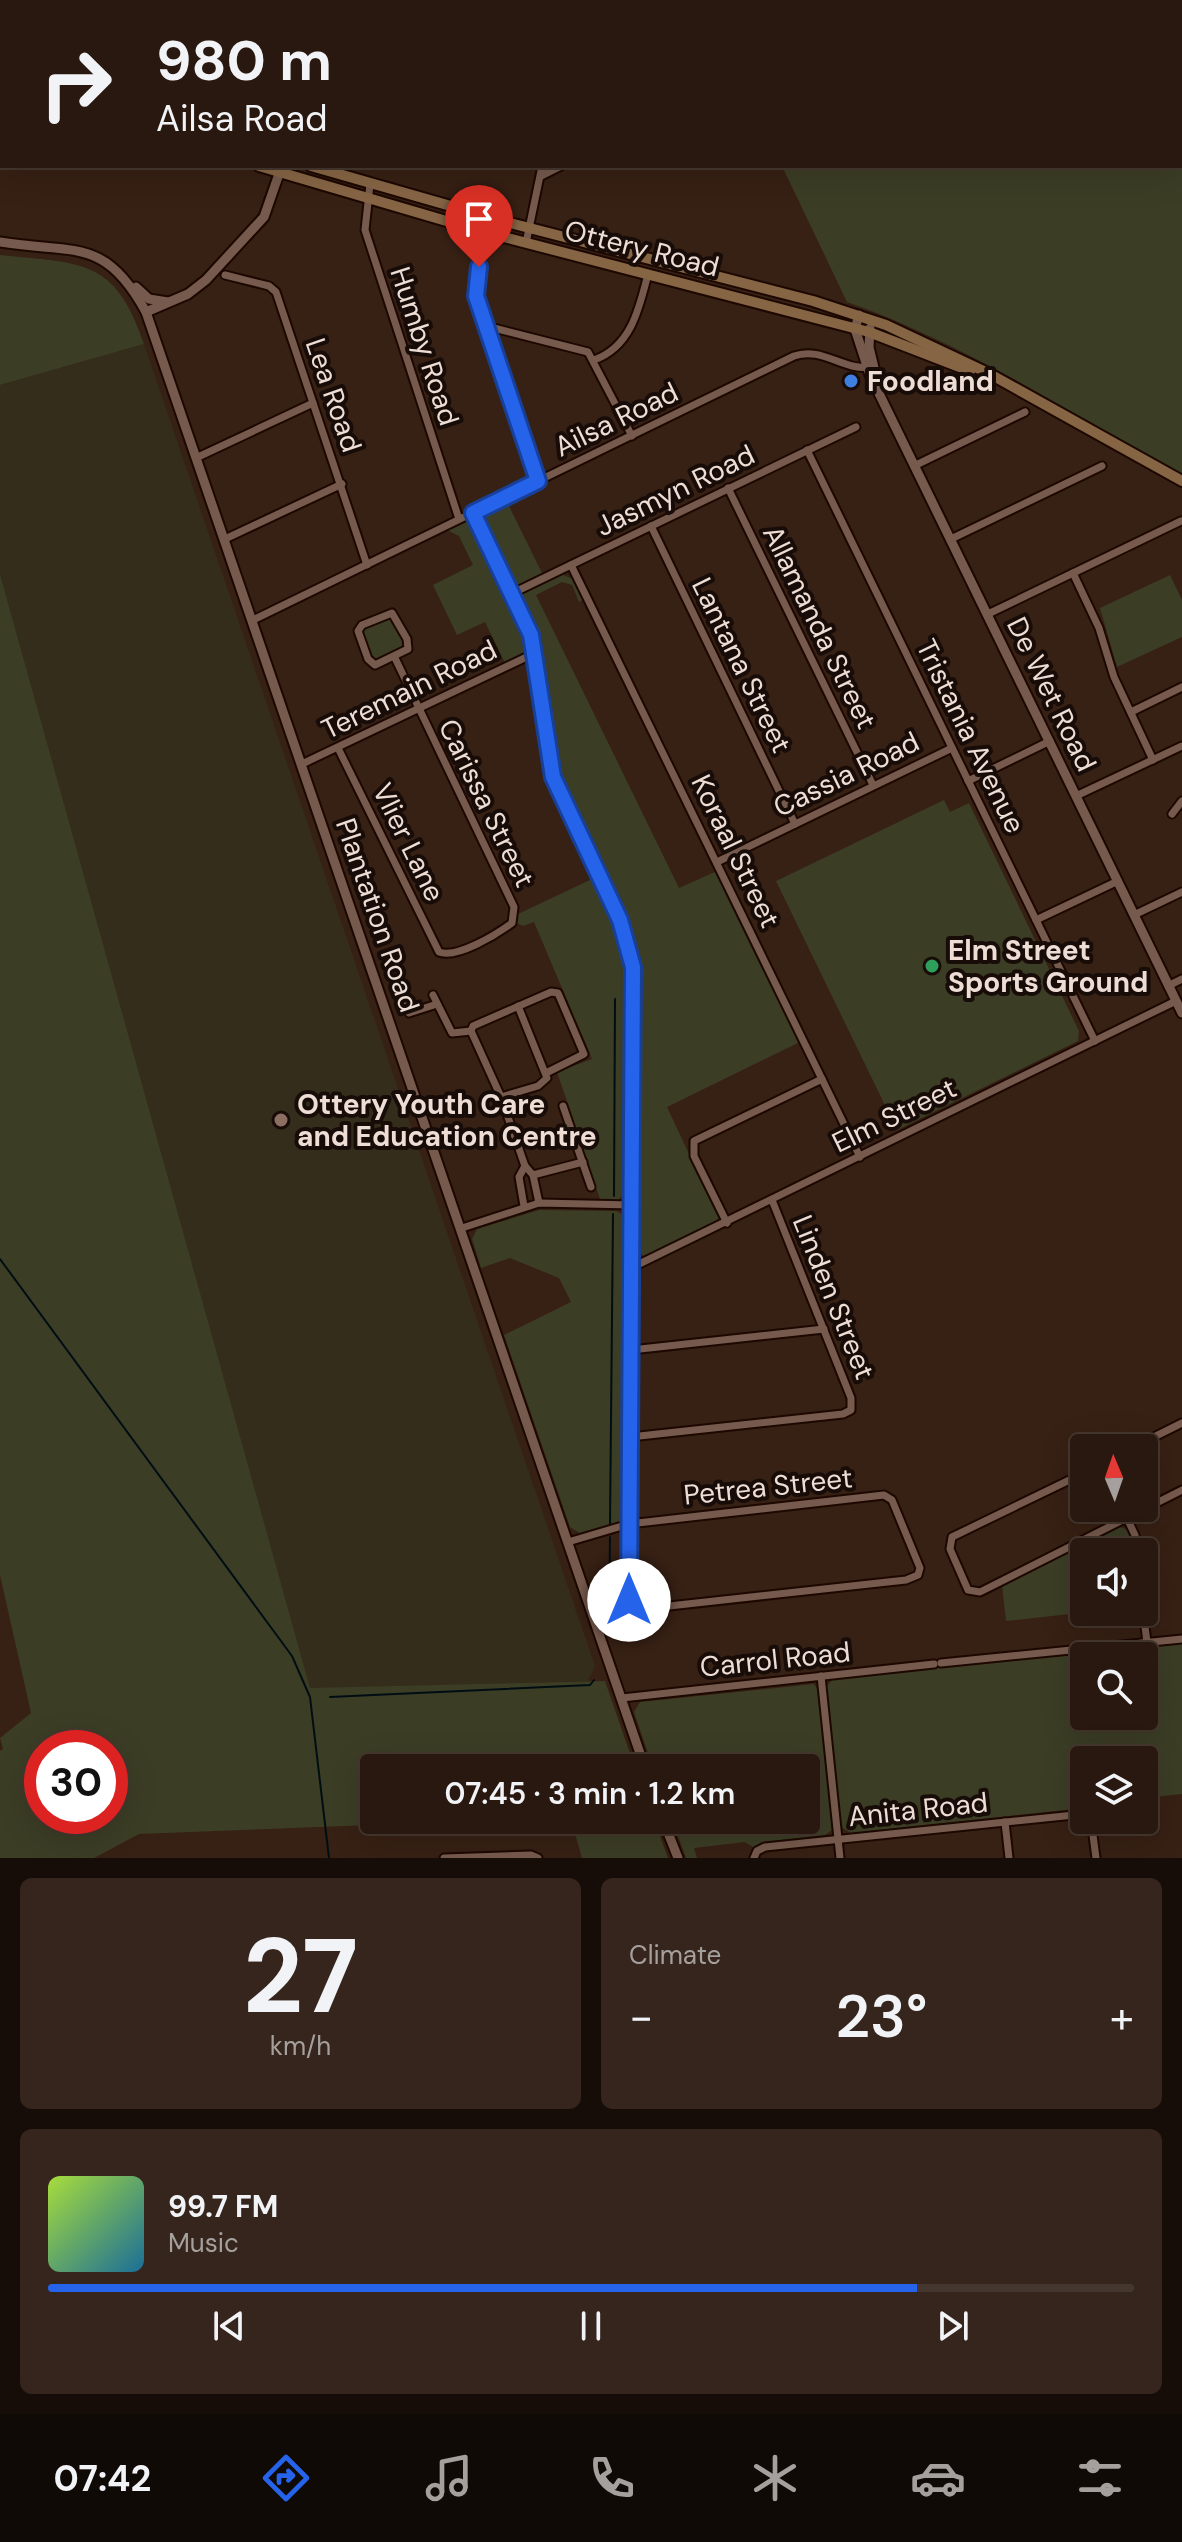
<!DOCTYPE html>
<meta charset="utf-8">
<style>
:root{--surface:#29180f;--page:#35251d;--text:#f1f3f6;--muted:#a5a09e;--line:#45372f;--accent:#2563eb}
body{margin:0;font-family:"DM Sans",sans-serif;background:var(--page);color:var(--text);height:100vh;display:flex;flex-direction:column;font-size:30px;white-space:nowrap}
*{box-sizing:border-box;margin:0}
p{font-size:26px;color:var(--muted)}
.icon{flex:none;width:44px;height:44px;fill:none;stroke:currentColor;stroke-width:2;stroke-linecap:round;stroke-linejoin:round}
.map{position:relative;height:1858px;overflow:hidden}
.drawer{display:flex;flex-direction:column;gap:20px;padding:20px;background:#170d08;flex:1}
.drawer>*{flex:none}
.hud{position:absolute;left:0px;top:0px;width:1182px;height:168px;box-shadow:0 8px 32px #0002,0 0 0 2px var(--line);background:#29180f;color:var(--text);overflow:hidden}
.needle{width:52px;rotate:358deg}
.fabs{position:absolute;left:1070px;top:1434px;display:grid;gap:16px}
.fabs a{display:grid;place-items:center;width:88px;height:88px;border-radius:8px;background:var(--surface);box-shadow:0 8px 32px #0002,0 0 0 2px var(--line);font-size:40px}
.speed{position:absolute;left:24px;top:1730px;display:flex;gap:16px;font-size:40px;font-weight:700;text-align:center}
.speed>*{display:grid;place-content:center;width:104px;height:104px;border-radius:50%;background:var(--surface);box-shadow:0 8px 32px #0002,0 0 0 2px var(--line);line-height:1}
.speed .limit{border:12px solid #d22;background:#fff;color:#111}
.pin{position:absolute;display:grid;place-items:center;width:68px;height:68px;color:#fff;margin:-82px -34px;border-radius:50% 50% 50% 0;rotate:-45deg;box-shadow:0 0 8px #0007}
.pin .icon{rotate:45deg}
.me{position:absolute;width:88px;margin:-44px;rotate:0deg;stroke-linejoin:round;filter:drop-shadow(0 0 6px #0008)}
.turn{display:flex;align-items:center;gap:28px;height:168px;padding:0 24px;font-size:36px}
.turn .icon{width:104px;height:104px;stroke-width:2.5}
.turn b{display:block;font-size:56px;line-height:68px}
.big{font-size:60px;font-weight:600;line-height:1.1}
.drawer .card{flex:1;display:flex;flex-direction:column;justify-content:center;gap:12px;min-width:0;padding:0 28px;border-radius:12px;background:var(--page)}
.drawer .dial{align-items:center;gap:0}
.dial b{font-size:104px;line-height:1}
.song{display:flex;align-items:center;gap:24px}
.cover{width:96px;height:96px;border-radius:12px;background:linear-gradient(135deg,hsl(80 70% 55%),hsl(200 70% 35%))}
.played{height:8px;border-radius:4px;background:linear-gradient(90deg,var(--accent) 80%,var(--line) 80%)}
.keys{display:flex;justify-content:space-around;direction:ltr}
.heat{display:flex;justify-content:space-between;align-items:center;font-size:44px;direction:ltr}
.drawer .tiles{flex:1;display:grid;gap:20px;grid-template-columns:1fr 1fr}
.card:last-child{grid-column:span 2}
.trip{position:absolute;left:360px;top:1754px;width:460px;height:80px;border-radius:8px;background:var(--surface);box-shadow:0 8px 32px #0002,0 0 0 2px var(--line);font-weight:600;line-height:80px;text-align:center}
.tabs{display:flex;height:128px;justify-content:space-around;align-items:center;background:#100a06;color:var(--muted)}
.tabs .icon{width:56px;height:56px}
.tabs .current{color:var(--accent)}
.tabs b{font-size:36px;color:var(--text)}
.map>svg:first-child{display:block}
</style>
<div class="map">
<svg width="1182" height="1858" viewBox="0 0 1182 1858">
<rect width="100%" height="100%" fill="#372014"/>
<!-- education -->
<g fill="#342d1c">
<path d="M471 0H688L689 2H473Z"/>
<path d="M144 344 595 1666 588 1681 310 1689 0 574V385Z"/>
</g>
<!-- green -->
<g fill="#3c3d25" fill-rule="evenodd">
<path d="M918 0H1182V474C1073 415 964 343 847 302L782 166H1180V2H914Z"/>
<path d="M0 255C81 264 115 257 144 344L0 385Z"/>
<path d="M506 500 543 575 520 586 511 582 480 518 484 512Z"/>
<path d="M462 522 469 521 476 526 525 629 527 651 505 663 485 622 457 635 433 585 473 565 459 536 447 530Z"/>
<path d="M0 574 310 1688 605 1681 635 1768H374V1820H501L139 1834 94 1858H0V1751L3 1749 0 1738 31 1713 0 1575ZM42 1748H110V1816H42Z"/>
<path d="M561 574 575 580 584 599 579 602 572 585 562 582 536 595 679 888 717 871 800 1042 667 1107 719 1218 715 1223 645 1257 637 1251 639 996C636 912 580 850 556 772 543 729 547 682 537 638 534 625 524 612 520 599L524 592Z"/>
<path d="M1170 575 1182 600V637L1117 667 1100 608Z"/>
<path d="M386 617H391L405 641 404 649 378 662C368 657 362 643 362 631Z"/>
<path d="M944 800 950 812 969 803 1079 1031 1078 1041 897 1130 776 881Z"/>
<path d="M594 878 619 931 628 971V1190L617 1201 601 1202 557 1072 592 1059 534 922 523 926 517 923 518 914Z"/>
<path d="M539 1210 616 1211 624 1215 627 1225 625 1515 620 1523 581 1534 570 1527 504 1335 571 1302 559 1278 510 1258 481 1268 472 1239 477 1229Z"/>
<path d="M1120 1527 1129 1530 1132 1552H1084V1612H1088L1006 1621 1002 1585Z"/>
<path d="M1182 1642V1794L1144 1798V1760H1084V1808L851 1833 841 1827 826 1687 832 1680 940 1666ZM1084 1656H1144V1716H1084Z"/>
<path d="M814 1684 819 1692 832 1830 825 1835 762 1842 753 1847 745 1842 694 1848 697 1858H686L672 1820H806V1768H653L634 1712 640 1702Z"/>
<path d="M571 1820H654L668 1858H582Z"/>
</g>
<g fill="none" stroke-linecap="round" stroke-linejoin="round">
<!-- stream -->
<g stroke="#000e14" stroke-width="2">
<path d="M614 1196 615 999"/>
<path d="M0 1259 292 1656 310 1697 329 1858"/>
<path d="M610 1524 613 1214"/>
<path d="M609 1626 610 1537"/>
<path d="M330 1697 590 1685 594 1680"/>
</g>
<defs>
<g id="minor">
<path d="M255 0 256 2"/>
<path d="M370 0 371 2"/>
<path d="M460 0 462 2"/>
<path d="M695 0 696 2"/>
<path d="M805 2 809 0"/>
<path d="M541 176 561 166"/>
<path d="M370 184 365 230 459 519"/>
<path d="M450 226 477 237 481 243 475 291 538 481"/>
<path d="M526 243 542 166"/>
<path d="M482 256 490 243 502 239"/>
<path d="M225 275 269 286 276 292 367 565"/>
<path d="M486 326 588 352 632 436"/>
<path d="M594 360C631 347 639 309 648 274"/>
<path d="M807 450 1095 1041"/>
<path d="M198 457 313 403"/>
<path d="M916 465 1025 412"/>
<path d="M728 488 873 785"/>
<path d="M473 513 531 635 553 777 620 920 630 951 634 990C632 1193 630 1396 629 1600V1603L642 1609 906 1580 918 1575 920 1568 892 1500 884 1495 629 1524 568 1542"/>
<path d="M651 526 795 824"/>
<path d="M225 539 342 484"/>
<path d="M951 539 1102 466"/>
<path d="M571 565 860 1157"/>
<path d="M1073 573 1099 628 1114 677 1153 760"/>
<path d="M513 593 856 427"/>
<path d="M392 613 407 639 408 649 375 665 368 659 358 631 362 625Z"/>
<path d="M988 614 1181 521"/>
<path d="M253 620 794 356C822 346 843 371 870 367"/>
<path d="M1131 712 1182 687"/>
<path d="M338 748 439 952C457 959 497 934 512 923L514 907 395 658"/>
<path d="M302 764 535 653"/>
<path d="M968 781 1050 741"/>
<path d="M1076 796 1182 746"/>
<path d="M1172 814 1182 801"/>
<path d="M717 862 952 748"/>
<path d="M1134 915 1182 892"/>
<path d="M1036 920 1118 881"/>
<path d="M1168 986 1182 979"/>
<path d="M433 995 452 1033 471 1031"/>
<path d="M404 999 409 1013 437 1004"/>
<path d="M501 1097 538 1086 547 1078 518 1006"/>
<path d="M563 1106 591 1187"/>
<path d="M533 1175 583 1162"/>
<path d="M539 1203 533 1175 525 1166 501 1097 471 1031 473 1026 551 992 558 993 584 1054 546 1073"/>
<path d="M524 1206 519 1177 525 1166"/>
<path d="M727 1223 694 1156V1141L822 1079"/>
<path d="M462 1228 539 1203 633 1205"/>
<path d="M631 1268 1176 1001"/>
<path d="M631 1350 824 1329"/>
<path d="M630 1437 843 1414 851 1410V1398L772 1200"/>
<path d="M1089 1441 1092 1448"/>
<path d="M1132 1448 1182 1423"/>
<path d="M1084 1473 952 1537 950 1549 968 1590 980 1592 1182 1490"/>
<path d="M1122 1508 1135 1535 1137 1552"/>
<path d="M1143 1612 1147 1642"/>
<path d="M941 1663 1182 1639"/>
<path d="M821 1676 840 1858"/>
<path d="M622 1698 934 1664"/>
<path d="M1091 1820 1096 1858"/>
<path d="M1005 1822 1009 1858"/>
<path d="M444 1858 531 1855 538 1858"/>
<path d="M754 1858 757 1851 765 1847 1084 1814"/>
</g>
<g id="tertiary">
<path d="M177 0 178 2"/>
<path d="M10 1 21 0"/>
<path d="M77 2 84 0"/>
<path d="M0 242C74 254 105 236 146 312L645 1768"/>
<path d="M136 287 149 299 168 302"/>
<path d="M146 312 188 294 206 280 264 217 280 171"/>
<path d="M859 315 855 329 870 375 1182 1013"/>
<path d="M870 328 869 347 876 376"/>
<path d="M663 1820 678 1858"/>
</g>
<g id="secondary">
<path d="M0 88 2 89"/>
<path d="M0 102 2 103"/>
<path d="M259 166 477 230 869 332 970 371"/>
<path d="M311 166 510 223 813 301 886 325 990 374 1182 481"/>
</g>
</defs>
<!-- minor casing -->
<use href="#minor" stroke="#1d0801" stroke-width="11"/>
<!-- tertiary casing -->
<use href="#tertiary" stroke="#1d0801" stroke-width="13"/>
<!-- secondary casing -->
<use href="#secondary" stroke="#1d0801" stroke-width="14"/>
<!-- minor -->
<use href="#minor" stroke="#765a4d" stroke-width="7"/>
<!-- tertiary -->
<use href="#tertiary" stroke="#765a4d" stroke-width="9"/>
<!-- secondary -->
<use href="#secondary" stroke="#866545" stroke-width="10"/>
</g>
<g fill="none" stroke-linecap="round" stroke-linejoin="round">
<defs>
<path id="route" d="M479 267 476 296 538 481 473 513 531 635 553 777 620 920 633 967 629 1600"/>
</defs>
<!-- route casing -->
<use href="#route" stroke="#184099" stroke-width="20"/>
<!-- route -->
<use href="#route" stroke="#2563eb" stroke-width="14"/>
</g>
<!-- markers -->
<circle fill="#3f7fe0" stroke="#170c08" stroke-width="3" cx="851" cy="381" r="8"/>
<circle fill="#2e9e5b" stroke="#170c08" stroke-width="3" cx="932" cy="966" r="8"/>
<circle fill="#8d6e63" stroke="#170c08" stroke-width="3" cx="281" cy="1120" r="8"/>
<g text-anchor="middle" stroke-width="8" stroke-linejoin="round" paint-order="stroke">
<!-- street labels -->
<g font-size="28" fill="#edddd5" stroke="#170c08">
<text transform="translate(642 248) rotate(14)" y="10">Ottery Road</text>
<text transform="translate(425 346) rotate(72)" y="10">Humby Road</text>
<text transform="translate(334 395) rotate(71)" y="10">Lea Road</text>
<text transform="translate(616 419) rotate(-26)" y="10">Ailsa Road</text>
<text transform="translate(675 490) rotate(-26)" y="10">Jasmyn Road</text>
<text transform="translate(820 627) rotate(64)" y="10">Allamanda Street</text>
<text transform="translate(742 665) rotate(64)" y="10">Lantana Street</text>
<text transform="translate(409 689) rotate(-26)" y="10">Teremain Road</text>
<text transform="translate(1052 694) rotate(64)" y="10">De Wet Road</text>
<text transform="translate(971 736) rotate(64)" y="10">Tristania Avenue</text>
<text transform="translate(846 774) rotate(-26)" y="10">Cassia Road</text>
<text transform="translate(487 803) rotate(64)" y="10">Carissa Street</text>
<text transform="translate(409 842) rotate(64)" y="10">Vlier Lane</text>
<text transform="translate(736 851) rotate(64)" y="10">Koraal Street</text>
<text transform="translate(378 915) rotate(71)" y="10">Plantation Road</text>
<text transform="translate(894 1115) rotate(-26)" y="10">Elm Street</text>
<text transform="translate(834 1297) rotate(68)" y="10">Linden Street</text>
<text transform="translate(768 1486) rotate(-6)" y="10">Petrea Street</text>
<text transform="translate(775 1659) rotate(-6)" y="10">Carrol Road</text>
<text transform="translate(918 1809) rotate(-6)" y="10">Anita Road</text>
</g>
<!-- poi labels -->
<g font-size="28" font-weight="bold" fill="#edddd5" stroke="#170c08" text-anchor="start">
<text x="867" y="391">Foodland</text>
<text x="948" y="960">Elm Street<tspan x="948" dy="32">Sports Ground</tspan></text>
<text x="297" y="1114">Ottery Youth Care<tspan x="297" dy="32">and Education Centre</tspan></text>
</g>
</g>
</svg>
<div class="fabs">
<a><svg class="needle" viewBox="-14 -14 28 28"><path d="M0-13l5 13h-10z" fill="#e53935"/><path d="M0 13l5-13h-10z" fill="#a5a09e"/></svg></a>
<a><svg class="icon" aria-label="sound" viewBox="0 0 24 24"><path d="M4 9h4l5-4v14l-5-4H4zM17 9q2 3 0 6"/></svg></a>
<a><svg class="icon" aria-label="search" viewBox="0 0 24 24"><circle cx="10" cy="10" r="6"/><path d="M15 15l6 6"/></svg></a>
<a><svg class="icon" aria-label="layers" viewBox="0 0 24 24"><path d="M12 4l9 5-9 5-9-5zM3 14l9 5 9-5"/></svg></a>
</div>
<div class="speed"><div class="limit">30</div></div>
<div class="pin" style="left:479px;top:267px;background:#d93025"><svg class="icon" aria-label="arrive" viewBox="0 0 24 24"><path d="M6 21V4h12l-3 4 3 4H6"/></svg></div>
<svg class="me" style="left:629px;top:1600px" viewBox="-20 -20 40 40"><circle r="19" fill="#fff"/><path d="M0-13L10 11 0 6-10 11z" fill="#2563eb"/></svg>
<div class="trip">07:45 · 3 min · 1.2 km</div>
<div class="hud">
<div class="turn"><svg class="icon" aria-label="right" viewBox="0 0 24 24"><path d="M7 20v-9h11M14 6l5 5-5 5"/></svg><div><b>980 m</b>Ailsa Road</div></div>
</div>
</div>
<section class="drawer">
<div class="tiles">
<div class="card dial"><b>27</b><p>km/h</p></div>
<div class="card"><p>Climate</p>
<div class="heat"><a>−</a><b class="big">23°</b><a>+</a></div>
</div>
<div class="card">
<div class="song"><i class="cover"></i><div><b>99.7 FM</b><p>Music</p></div></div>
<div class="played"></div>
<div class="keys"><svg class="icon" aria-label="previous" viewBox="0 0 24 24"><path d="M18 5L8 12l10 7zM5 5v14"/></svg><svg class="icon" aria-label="pause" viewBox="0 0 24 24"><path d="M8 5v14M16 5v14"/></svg><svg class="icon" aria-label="next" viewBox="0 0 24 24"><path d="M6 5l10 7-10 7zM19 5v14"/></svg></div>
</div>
</div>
</section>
<nav class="tabs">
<b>07:42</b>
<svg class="icon current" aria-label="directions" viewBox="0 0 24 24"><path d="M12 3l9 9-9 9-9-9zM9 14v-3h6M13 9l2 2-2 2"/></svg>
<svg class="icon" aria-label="music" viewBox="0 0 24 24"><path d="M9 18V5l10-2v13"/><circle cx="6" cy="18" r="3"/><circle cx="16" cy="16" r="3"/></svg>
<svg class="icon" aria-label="phone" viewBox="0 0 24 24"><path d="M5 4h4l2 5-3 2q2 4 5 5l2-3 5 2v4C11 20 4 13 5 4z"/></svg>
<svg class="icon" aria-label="climate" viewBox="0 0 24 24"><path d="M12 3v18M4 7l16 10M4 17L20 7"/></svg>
<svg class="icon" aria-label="car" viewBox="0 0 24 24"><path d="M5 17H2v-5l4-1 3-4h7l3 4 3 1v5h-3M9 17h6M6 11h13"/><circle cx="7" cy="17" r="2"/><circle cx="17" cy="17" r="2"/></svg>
<svg class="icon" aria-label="filters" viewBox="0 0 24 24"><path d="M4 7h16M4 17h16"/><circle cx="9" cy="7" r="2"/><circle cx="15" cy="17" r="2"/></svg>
</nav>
